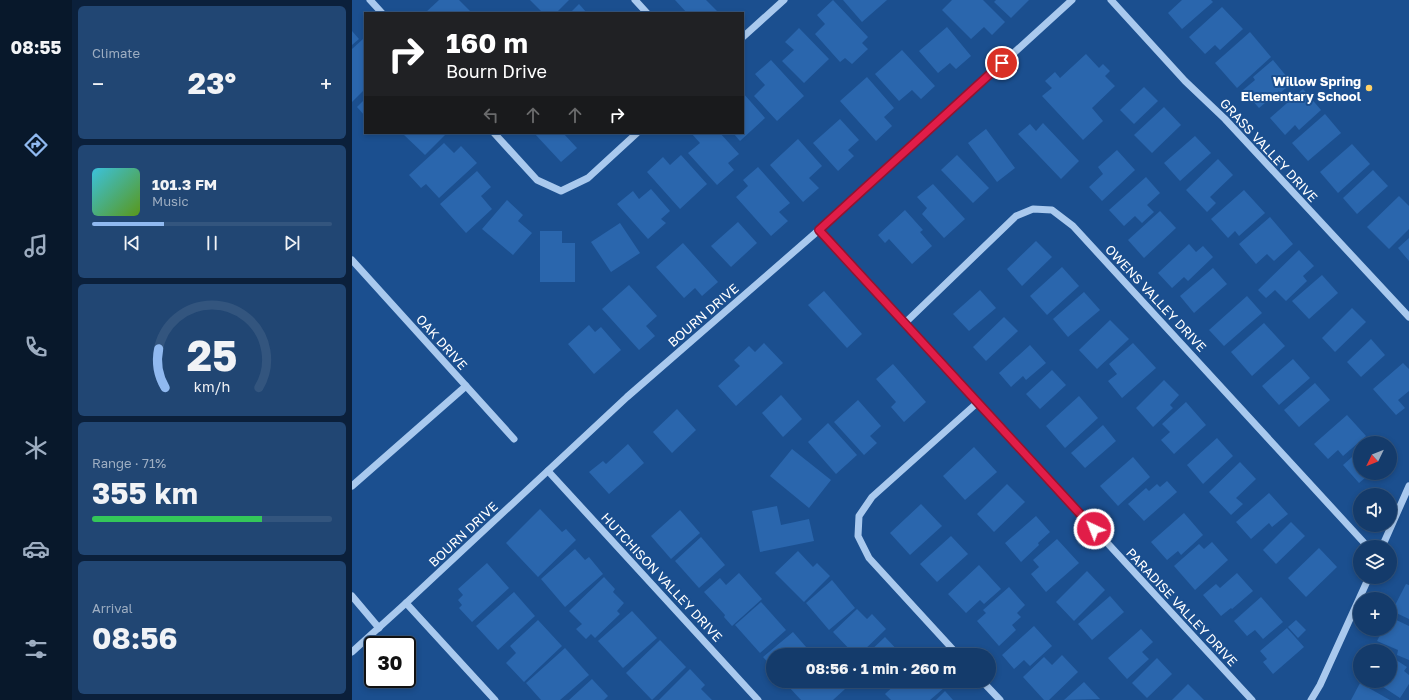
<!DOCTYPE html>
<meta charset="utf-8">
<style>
:root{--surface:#143b6b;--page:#214673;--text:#f1f3f6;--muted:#9dadc1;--line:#33557e;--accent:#90b9f0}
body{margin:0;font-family:"Golos Text",sans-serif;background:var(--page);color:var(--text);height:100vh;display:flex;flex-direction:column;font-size:15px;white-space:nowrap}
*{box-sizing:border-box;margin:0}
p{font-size:13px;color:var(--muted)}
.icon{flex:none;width:22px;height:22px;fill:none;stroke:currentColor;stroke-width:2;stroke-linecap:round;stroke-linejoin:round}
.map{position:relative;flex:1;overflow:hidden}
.panel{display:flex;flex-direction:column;gap:6px;padding:6px;background:#0b203b;width:280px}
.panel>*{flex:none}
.hud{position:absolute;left:12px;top:12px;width:380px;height:122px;border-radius:0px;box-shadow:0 2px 6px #0003,0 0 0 1px var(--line);background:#202124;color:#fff;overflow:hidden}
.needle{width:26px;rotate:227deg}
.tools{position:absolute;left:1001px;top:436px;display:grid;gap:8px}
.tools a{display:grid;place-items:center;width:44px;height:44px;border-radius:50%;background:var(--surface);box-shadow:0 2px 6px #0003,0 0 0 1px var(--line);font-size:20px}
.speed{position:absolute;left:12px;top:636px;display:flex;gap:8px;font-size:20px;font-weight:700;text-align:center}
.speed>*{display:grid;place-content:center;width:52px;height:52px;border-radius:50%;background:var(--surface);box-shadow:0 2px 6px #0003,0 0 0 1px var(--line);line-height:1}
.speed .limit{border:2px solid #111;border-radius:6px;background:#fff;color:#111}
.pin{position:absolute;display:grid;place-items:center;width:34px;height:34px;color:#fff;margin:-17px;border:2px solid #fff;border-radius:50%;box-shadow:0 1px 4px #0007}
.me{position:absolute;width:44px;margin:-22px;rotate:317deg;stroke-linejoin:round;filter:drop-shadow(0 0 3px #0008)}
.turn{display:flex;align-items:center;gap:14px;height:84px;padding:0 16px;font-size:18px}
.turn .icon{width:52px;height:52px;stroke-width:2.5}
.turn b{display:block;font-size:28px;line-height:34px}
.lanes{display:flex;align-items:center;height:38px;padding:0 16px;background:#0003;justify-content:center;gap:20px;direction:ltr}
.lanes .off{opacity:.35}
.big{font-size:30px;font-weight:700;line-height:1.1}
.panel .tile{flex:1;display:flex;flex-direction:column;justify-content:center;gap:6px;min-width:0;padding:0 14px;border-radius:6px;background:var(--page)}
.panel .dial{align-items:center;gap:0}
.dial svg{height:104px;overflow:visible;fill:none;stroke:var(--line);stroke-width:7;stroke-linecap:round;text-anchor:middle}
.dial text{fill:var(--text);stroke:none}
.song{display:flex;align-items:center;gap:12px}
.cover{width:48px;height:48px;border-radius:6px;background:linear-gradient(135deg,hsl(190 70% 55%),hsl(90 70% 35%))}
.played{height:4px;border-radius:2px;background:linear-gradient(90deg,var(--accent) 30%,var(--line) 30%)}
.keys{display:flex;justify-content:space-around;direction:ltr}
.heat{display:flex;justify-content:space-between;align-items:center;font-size:22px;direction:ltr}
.charge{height:6px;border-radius:3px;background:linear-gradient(90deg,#34c759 71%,var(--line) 0)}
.trip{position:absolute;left:414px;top:648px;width:230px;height:40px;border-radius:20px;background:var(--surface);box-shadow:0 2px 6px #0003,0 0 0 1px var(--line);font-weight:700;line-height:40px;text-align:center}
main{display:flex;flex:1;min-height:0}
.tabs{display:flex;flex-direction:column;width:72px;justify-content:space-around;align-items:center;background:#08182b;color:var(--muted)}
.tabs .icon{width:28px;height:28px}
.tabs .current{color:var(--accent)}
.tabs b{font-size:18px;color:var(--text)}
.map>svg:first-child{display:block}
</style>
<main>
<nav class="tabs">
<b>08:55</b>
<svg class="icon current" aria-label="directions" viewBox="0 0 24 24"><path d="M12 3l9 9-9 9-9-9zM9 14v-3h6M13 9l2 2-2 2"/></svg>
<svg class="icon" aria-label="music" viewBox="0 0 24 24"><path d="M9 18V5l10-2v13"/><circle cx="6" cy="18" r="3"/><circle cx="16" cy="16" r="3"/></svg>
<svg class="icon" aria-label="phone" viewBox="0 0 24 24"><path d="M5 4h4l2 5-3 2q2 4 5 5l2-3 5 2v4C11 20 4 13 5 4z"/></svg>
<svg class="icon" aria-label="climate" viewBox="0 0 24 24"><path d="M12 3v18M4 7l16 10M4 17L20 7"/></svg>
<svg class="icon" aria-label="car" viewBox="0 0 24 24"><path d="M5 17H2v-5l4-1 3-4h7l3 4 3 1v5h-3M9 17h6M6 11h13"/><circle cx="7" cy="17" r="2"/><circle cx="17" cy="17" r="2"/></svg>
<svg class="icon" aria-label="filters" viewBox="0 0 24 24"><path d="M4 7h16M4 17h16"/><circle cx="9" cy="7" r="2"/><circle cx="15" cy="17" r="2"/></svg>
</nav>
<section class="panel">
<div class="tile"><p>Climate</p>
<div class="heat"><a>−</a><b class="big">23°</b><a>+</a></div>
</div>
<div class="tile">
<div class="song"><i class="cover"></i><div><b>101.3 FM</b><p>Music</p></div></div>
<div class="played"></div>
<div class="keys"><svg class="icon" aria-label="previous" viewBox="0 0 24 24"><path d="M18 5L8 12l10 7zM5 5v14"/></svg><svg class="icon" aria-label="pause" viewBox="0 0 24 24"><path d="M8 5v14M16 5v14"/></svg><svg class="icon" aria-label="next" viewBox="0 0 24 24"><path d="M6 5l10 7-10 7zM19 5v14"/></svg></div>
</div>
<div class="tile dial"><svg viewBox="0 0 100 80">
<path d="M14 69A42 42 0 1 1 86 69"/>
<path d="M14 69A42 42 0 0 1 9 39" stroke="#90b9f0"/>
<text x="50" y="56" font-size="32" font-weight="700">25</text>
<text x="50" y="72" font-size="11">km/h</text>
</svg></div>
<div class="tile"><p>Range · 71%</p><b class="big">355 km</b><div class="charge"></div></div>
<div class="tile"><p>Arrival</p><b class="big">08:56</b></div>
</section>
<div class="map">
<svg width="1057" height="700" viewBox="0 0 1057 700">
<rect width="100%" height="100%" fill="#1b4f8f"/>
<!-- building -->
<g fill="#2a66ad">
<path d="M87 0H107L120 13H73Z"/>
<path d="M178 0H217L204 13H191Z"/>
<path d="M323 0H354L367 13H335Z"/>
<path d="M481 0 516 37 510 43 516 49 500 64 493 58 488 62 463 34 473 24 465 15Z"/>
<path d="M491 0H535L510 22Z"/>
<path d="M600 0H631L653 22 640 35 632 27 619 39 590 10Z"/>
<path d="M644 0H677L659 18 642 2Z"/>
<path d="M830 0H859L861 2 830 29 816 13Z"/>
<path d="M227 4 235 13H218Z"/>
<path d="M870 7 891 29 868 50 863 45 853 54 837 37Z"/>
<path d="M595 27 619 56 604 69 598 63 586 73 567 51Z"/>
<path d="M447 28 477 59 452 83 430 61 442 50 433 42Z"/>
<path d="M0 31 7 39 0 45Z"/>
<path d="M898 32 919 57 885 88 863 63Z"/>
<path d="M11 39 13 41V89L0 102V49Z"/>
<path d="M550 50 583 86 569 99 560 90 547 101 523 74Z"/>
<path d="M734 54 747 68 751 64 758 71 753 76 763 86 740 108 751 121 731 140 690 96 700 88 693 81 703 72 708 78Z"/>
<path d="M419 60 452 96 425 121 402 96 413 85 403 74Z"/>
<path d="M921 60 940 83 928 93 927 91 907 108 891 90 903 80 901 77Z"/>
<path d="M515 77 542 108 532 117 540 126 524 141 488 101Z"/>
<path d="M792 87 806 101 782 124 768 110Z"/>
<path d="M951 89 969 110 947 130 943 125 933 135 918 118Z"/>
<path d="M391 93 413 118 388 141 381 133H391Z"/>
<path d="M13 99V116L5 107Z"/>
<path d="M812 107 829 125 800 153 782 135Z"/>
<path d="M973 114 989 133 956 161 940 143Z"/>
<path d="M488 119 507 140 496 150 502 156 486 171 461 143Z"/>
<path d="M691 123 727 161 709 179 666 134 678 124 684 131Z"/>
<path d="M634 129 663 168 645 182 616 143Z"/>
<path d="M50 133H95L73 155Z"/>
<path d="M182 133H211L225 148 209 162Z"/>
<path d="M339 133H368L387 154 376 163 382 170 365 185 336 153 348 143Z"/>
<path d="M843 136 859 153 828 181 812 163Z"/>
<path d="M446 139 470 166 457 178 467 188 451 202 418 165Z"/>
<path d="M92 143 102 153 109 146 125 163 87 198 74 184 69 188 57 175Z"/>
<path d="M1000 144 1018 164 986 193 968 172Z"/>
<path d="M765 150 783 170 750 201 737 187 751 174 746 167Z"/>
<path d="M329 155 355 184 328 209 295 172 311 157 318 165Z"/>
<path d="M605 155 637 188 621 203 589 170Z"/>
<path d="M866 159 881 175 858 197 864 203 855 212 834 190Z"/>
<path d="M406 167 438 203 427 212 436 221 419 236 384 197 396 186 391 180Z"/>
<path d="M1021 170 1036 186 1005 214 991 198Z"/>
<path d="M125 171 139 187 129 196 140 209 114 233 88 204Z"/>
<path d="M794 177 808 193 795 205 802 212 790 223 783 216 772 226 757 210Z"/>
<path d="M581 184 613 219 592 238 570 214 575 208 565 197Z"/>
<path d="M299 189 318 211 309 219 314 223 296 239 265 204 281 191 287 199Z"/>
<path d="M892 190 913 213 887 236 883 231 876 238 859 219Z"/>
<path d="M1047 196 1057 206V229L1037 249 1015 227Z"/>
<path d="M155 200 171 215 166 221 180 233 161 255 130 229Z"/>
<path d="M553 210 571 230 568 232 580 246 560 264 537 239 533 243 526 235Z"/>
<path d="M808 211 824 228 792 258 776 240Z"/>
<path d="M918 217 941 244 922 261 915 254 904 264 887 244Z"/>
<path d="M386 222 405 243 379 267 359 246Z"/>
<path d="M268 223 288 253 259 272 239 242Z"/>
<path d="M188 231H210V243H223V282H188Z"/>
<path d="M1057 238V261L1046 248Z"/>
<path d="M684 241 700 257 670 286 655 269Z"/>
<path d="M331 243 366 282 350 296 343 288 332 298 304 267Z"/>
<path d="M837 244 844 252 851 246 861 257 836 281 832 277 820 288 806 273Z"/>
<path d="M947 250 962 266 951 276 955 281 934 301 923 290 914 298 906 290Z"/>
<path d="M710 267 727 286 695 315 678 296Z"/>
<path d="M861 268 875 284 842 313 828 296Z"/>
<path d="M970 275 986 293 957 319 940 301Z"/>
<path d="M277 285 305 316 294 326 303 336 287 350 250 309Z"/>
<path d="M628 290 644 308 617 331 601 314Z"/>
<path d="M472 291 510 334 495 348 456 305Z"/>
<path d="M732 292 748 310 716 337 701 319Z"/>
<path d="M895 296 910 313 872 346 857 330Z"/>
<path d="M1000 308 1014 322 983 352 970 338Z"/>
<path d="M652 317 666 331 634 361 621 347Z"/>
<path d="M758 320 777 339 745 369 727 350Z"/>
<path d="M912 323 933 346 900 376 879 352Z"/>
<path d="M237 325 243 332 249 327 269 350 242 374 216 344Z"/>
<path d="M1019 339 1033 355 1009 377 995 362Z"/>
<path d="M412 343 431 363 384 406 366 386 388 366 382 360 397 346 403 352Z"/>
<path d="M781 343 804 368 770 398 756 381 765 374 757 364Z"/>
<path d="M678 345 694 363 674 380 671 376 659 387 647 373Z"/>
<path d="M941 359 958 378 927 405 910 386Z"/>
<path d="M1051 363 1057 369V391L1046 400 1053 408 1044 415 1021 389Z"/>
<path d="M541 364 574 402 552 422 539 407 544 402 524 379Z"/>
<path d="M700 370 714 385 688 409 674 394Z"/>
<path d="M812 380 827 395 818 405 821 408 801 427 784 408Z"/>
<path d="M963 383 978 400 947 427 932 410Z"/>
<path d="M429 395 450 419 431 437 410 413Z"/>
<path d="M727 396 746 418 713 448 694 426Z"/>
<path d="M506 400 529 426 518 436 525 443 512 455 482 422Z"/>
<path d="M834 402 854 425 822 454 809 440 818 432 810 424Z"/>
<path d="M325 409 344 430 320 453 301 432Z"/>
<path d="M995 415 1014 436 991 456 986 450 976 459 962 444Z"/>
<path d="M476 423 505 455 484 474 456 442Z"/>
<path d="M751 425 764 441 733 468 719 453Z"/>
<path d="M865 438 881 456 851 484 835 465Z"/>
<path d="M276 444 292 463 257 494 237 472 251 461 254 464Z"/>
<path d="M622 447 645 472 613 500 591 476Z"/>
<path d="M440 449 479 480 457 508 418 476Z"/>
<path d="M1008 450V473H1019L1007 483 991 465Z"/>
<path d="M781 457 798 477 766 506 748 486Z"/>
<path d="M888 462 904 479 884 498 891 504 879 515 857 492Z"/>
<path d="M815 481 825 492 792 521 776 504 794 488 797 491 805 484 808 487Z"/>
<path d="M655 484 673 502 642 532 625 514Z"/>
<path d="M917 493 936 514 920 527 917 523 899 539 884 522Z"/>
<path d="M569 504 590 526 558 555 538 533Z"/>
<path d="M425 506 429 525 457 519 462 541 408 552 400 511Z"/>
<path d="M188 509 210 532 214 529 224 540 186 577 154 543Z"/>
<path d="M328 510 348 533 319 559 299 536Z"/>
<path d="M832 513 851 535 829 555 826 551 815 560 799 542Z"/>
<path d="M684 516 698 532 686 543 687 545 669 562 653 543Z"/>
<path d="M939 522 953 536 924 564 911 550Z"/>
<path d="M599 536 616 554 585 582 568 564Z"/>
<path d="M349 537 373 565 347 588 323 561Z"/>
<path d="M705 539 727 563 694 592 679 574 687 567 681 560Z"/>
<path d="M860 542 876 560 843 590 822 566 847 544 852 549Z"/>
<path d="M967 548 985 567 954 597 936 578Z"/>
<path d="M223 549 233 560 237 557 251 574 213 607 189 579Z"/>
<path d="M446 551 461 567 465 563 478 576 452 602 423 573Z"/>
<path d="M135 563 157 588 120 622 107 608 110 605 106 600 111 595 106 589Z"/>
<path d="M627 565 649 589 632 604 628 600 614 613 596 594Z"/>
<path d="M735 571 753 590 722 621 704 602Z"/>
<path d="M387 573 410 599 380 626 372 617 373 615 352 592 368 578 374 585Z"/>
<path d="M885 573 901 591 880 609 879 608 869 616 851 595 864 584 868 588Z"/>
<path d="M252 577 263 589 261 592 272 603 265 611 268 614 243 638 239 634 234 639 224 629 230 624 217 611Z"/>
<path d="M480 580 503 608 477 630 454 603Z"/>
<path d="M1054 584 1057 585V619L1040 611Z"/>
<path d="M657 587 673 605 665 613 669 617 660 625 664 630 647 646 625 621 634 613 631 610Z"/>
<path d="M162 592 183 616 146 650 124 626Z"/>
<path d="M758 596 772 612 740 640 726 624Z"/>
<path d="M909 597 931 622 911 639 903 630 895 636 882 621Z"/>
<path d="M409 602 434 630 408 653 383 625Z"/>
<path d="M505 609 515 619 520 614 534 629 507 655H503L481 632Z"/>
<path d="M280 611 305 638 271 668 246 641Z"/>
<path d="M1038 617 1057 626V660L1045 655 1046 650 1025 641 1031 629H1038Z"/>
<path d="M186 620 210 646 172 682 154 663 164 653 158 646Z"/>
<path d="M944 620 954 630 946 638 936 627Z"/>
<path d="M682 626 700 646 678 666 672 660 662 669 650 655Z"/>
<path d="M935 628 952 647 921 674 911 662 915 659 908 651Z"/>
<path d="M789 629 801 642 790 652 797 659 775 679 756 658Z"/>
<path d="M441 632 461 655H421V668L411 657Z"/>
<path d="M533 637 550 655H514Z"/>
<path d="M308 640 334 667 300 700 274 673Z"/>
<path d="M213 648 237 675 208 700H189L174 683Z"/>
<path d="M710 655 726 672 697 700H692L671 677 692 657 700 665Z"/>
<path d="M1038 656 1055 667 1052 671 1057 675V684L1048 698 1022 681H1038Z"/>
<path d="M805 658 820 674 795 698 780 683Z"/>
<path d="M338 669 353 685 349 689 360 700H307Z"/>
<path d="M240 679 256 696 252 700H217Z"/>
<path d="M440 681H487L493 689 481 700H449L435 685Z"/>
<path d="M547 681H585L592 688 578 700H539L533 694Z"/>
<path d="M732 682 748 699 712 700Z"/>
<path d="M1008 683 1038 700H999Z"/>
<path d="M836 684 852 700H820Z"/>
<path d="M593 691 601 700H584Z"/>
</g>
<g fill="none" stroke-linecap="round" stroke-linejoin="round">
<!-- minor -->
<g stroke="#a9c9ee" stroke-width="7">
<path d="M18 0 30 13"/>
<path d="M283 0 295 13"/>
<path d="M759 0 833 81 873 119 1057 317"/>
<path d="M391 37 432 0"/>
<path d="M142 133 185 180 209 191 236 178 285 133"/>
<path d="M467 230 900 700"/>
<path d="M0 260 162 439"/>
<path d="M553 323 664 216 681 209 700 210 721 226 1016 547"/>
<path d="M196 471 406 700"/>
<path d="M0 486 114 386"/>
<path d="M1030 547 1057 486"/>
<path d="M0 596 27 628"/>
<path d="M54 603 143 700"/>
<path d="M0 652 54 603 275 397 467 230 720 0"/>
<path d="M606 655 517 558 506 536 507 516 520 497 625 403"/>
<path d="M630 681 648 700"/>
<path d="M959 700 968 685 1017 577"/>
</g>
</g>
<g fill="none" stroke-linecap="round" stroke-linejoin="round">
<defs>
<path id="route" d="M650 63 467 230 742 529"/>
</defs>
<!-- route casing -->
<use href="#route" stroke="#92132f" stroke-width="10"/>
<!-- route -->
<use href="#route" stroke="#e11d48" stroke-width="7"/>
</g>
<!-- markers -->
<circle fill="#ffd166" stroke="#1b4f8f" stroke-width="1.5" cx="1017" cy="88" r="4"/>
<g text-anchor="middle" stroke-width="4" stroke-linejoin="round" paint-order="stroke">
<!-- poi labels -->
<g font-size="13" font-weight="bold" fill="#fff" stroke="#1b4f8f" text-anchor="end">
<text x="1009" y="86">Willow Spring<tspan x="1009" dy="15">Elementary School</tspan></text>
</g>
<!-- street labels -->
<g font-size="13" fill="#fff" stroke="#1b4f8f">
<text transform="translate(917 150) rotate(47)" y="5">GRASS VALLEY DRIVE</text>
<text transform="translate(804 298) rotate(47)" y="5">OWENS VALLEY DRIVE</text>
<text transform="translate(351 315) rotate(-41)" y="5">BOURN DRIVE</text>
<text transform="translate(90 342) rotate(48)" y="5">OAK DRIVE</text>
<text transform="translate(111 534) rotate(-43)" y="5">BOURN DRIVE</text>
<text transform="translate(310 577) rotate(47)" y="5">HUTCHISON VALLEY DRIVE</text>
<text transform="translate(830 607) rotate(47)" y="5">PARADISE VALLEY DRIVE</text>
</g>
</g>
</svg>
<div class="tools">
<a><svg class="needle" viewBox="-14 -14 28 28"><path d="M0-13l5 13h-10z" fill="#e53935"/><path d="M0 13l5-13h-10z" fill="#9dadc1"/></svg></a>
<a><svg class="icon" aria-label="sound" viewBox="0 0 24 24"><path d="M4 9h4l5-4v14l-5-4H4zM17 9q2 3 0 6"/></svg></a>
<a><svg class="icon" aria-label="layers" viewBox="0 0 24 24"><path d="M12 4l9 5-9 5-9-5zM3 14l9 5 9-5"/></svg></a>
<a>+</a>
<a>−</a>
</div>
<div class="speed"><div class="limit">30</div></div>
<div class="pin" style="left:650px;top:63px;background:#d93025"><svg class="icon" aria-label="arrive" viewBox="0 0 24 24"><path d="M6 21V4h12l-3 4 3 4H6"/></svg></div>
<svg class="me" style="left:742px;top:529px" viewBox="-20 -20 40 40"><circle r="17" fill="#e11d48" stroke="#fff" stroke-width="3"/><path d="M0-11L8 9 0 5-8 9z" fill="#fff"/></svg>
<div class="trip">08:56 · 1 min · 260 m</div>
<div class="hud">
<div class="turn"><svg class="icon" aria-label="right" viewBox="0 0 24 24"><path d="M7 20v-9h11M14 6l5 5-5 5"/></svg><div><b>160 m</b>Bourn Drive</div></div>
<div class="lanes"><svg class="icon off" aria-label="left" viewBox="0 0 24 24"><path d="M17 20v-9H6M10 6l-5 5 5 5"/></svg><svg class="icon off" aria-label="ahead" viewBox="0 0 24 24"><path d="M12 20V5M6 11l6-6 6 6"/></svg><svg class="icon off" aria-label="ahead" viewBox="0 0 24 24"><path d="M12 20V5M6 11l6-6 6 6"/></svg><svg class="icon" aria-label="right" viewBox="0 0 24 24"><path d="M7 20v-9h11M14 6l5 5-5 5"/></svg></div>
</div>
</div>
</main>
